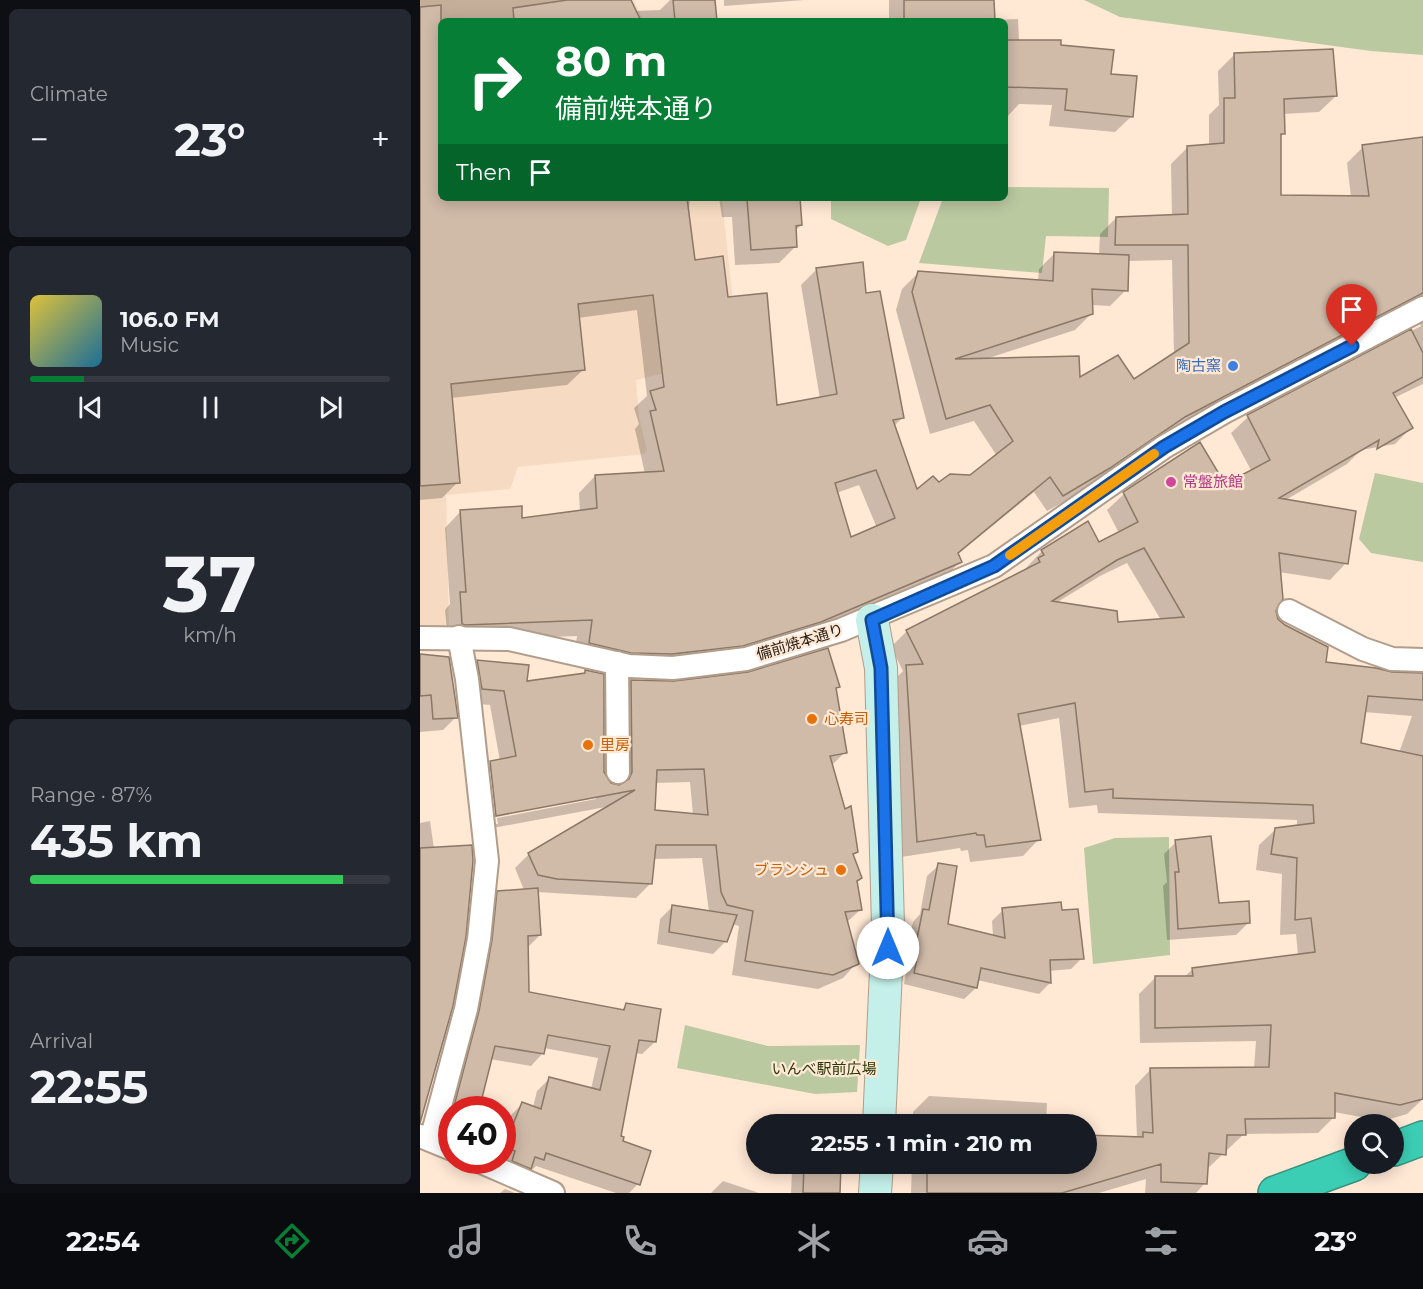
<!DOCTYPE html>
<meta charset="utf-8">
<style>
:root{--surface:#171b24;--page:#242831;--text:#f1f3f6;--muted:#9ea1a6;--line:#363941;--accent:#077e35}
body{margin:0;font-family:Montserrat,"Noto Sans JP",sans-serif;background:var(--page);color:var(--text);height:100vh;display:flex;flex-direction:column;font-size:22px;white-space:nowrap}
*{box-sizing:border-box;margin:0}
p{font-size:20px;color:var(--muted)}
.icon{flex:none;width:33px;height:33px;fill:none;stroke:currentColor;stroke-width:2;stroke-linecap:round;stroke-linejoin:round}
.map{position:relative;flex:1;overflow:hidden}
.sheet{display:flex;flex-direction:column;gap:9px;padding:9px;background:#0d0f14;width:420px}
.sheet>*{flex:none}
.top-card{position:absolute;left:18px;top:18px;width:570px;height:183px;border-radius:9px;box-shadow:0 3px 15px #0003;background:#077e35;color:#fff;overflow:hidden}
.controls{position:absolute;left:924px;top:1114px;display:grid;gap:12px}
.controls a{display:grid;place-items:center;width:60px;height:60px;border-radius:50%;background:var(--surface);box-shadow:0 3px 15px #0003;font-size:30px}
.speed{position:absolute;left:18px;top:1096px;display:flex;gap:12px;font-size:30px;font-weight:700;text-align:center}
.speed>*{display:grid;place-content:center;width:78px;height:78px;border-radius:50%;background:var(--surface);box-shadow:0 3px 15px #0003;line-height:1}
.speed .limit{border:9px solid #d22;background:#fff;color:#111}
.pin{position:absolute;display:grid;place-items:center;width:51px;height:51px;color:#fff;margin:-62px -26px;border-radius:50% 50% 50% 0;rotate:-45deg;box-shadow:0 0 6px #0007}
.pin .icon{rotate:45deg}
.me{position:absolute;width:66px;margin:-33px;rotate:0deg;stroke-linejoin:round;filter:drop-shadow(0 0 4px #0008)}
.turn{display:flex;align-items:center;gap:21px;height:126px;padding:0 18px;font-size:27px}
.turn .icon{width:78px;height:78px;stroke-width:2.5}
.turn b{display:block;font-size:42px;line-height:51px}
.then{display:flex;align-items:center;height:57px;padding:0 18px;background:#0003;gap:12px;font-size:22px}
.big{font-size:45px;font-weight:700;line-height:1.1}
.sheet .card{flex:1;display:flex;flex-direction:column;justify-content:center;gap:9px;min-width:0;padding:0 21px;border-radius:9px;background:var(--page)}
.sheet .dial{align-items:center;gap:0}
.dial b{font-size:78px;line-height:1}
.song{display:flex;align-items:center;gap:18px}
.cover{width:72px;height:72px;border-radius:9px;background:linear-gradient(135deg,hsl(50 70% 55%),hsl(200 70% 35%))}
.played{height:6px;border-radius:3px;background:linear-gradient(90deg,var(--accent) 15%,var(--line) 15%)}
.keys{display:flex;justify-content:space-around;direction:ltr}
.heat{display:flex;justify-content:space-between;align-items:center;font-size:33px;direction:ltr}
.charge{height:9px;border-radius:4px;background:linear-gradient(90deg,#34c759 87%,var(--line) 0)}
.trip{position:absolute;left:326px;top:1114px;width:351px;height:60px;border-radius:30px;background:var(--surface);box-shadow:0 3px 15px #0003;font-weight:700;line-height:60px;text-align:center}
.tabs{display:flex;height:96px;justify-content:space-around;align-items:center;background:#090b0e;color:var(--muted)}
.tabs .icon{width:42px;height:42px}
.tabs .on{color:var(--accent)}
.tabs b{font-size:27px;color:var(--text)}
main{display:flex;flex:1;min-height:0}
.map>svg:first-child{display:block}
</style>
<main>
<section class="sheet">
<div class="card"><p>Climate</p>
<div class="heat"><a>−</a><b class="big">23°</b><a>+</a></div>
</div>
<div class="card">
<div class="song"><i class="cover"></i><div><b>106.0 FM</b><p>Music</p></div></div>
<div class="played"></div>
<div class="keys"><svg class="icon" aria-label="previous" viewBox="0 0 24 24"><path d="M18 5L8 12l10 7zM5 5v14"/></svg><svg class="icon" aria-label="pause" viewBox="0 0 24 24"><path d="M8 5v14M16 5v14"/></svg><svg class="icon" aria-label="next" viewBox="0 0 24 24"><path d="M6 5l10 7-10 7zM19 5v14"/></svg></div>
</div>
<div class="card dial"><b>37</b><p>km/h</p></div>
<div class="card"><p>Range · 87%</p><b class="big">435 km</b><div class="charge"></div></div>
<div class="card"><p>Arrival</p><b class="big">22:55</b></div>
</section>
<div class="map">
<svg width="1003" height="1193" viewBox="0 0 1003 1193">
<rect width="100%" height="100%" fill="#ffe8d4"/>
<!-- built -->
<path fill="#f6dac1" d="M0 0H214L223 21H21V198H302L318 352 313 356 216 380 219 417 227 450 224 454 98 467 90 489 26 495 29 627H0Z"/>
<!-- green -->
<g fill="#bbc9a1">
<path d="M664 0H1003V55L951 51 700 17Z"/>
<path d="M585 187 689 188 688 237 626 236 622 273 499 263 523 198H585Z"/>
<path d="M411 198H501L486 240 468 246 411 219Z"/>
<path d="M955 473 1003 483V562L951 553 939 539Z"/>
<path d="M749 837 750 955 673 964 664 848 695 838Z"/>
<path d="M265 1025 348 1046 440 1045 437 1092 395 1094 257 1068Z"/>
</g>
<!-- shadow -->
<g fill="#0003" fill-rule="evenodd">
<path d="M0 0H210L215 11 240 10 250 0H294L296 21H21V198H270L268 217 273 261 307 299 356 407 400 399 381 285 397 269 445 294 483 417 474 426 496 492 551 477 577 456 554 421 510 434 476 310 482 289 498 273 618 281 619 269 635 253 679 255 680 234 696 218 752 216 751 164 768 147 789 145V115L799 105 798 71 814 55 916 96 899 112 863 114 864 133 859 138 860 197H931L927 163 943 147 1003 179V384L974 398 991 428 975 444 941 450 927 464 864 501 926 563 910 580 859 572 854 613 864 626 905 663 1003 677V1099L987 1114 963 1121 914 1112V1117L898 1133 824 1134 786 1170 785 1183 776 1193H725L726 1179 679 1193H491L492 1164H666V1137L717 1138 715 1086 731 1069H834L836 1041 720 1043 719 994 735 978 764 977 773 969 878 955 876 934 860 935 862 874 836 870 839 845 856 829 877 826V820L678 813 677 805 649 808 639 718 599 726 619 839 603 856 550 862 548 850 541 851 540 848 481 857 471 683 483 671 471 647 487 631 607 570 606 568 622 551 679 544 699 533 687 510 704 494 779 444 805 486 832 472 811 433 828 417 1001 326 993 312 627 511 614 492 537 555 540 562 524 578 383 638 306 661 154 659 157 636 28 641 25 610 30 604 25 528 41 511 101 519 160 512 159 493 175 476 225 474 215 429 219 424 214 408 227 396 217 310 158 318 164 369 147 385 31 398 38 482 22 498 0 500ZM752 260 754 355 714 382 659 379 566 359 655 330 671 314V305L690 306 706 290 707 261ZM439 485 457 528 430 539 416 493ZM707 563 741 620 697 624 636 603 680 576ZM944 712 992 716 979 753 939 745Z"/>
<path d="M304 0H384L304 6Z"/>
<path d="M469 0H572L574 20 598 19 599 41 639 47 689 75 712 116 695 132 629 126 632 105 599 104 587 117 585 151V21H469Z"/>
<path d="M299 198H379L381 225 375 231V247L359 263 315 265 312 217H302Z"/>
<path d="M0 657 36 717 23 730 0 732Z"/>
<path d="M58 661 106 682 163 675 166 672 183 773 190 785 198 787 197 696 211 681 418 686 415 690 425 752 411 766 436 851 432 855 441 878 436 883 440 910 426 923 437 963 423 978 398 989 312 975 319 926 312 924 306 941 293 954 237 944 240 919 253 906 289 912 282 858 233 859 231 883 216 898 117 892 120 935 108 947 107 993 201 1011 207 1004 235 1042 222 1054 215 1053 199 1137 218 1184 209 1193H196L116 1166 111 1171 82 1161V1135L90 1116 102 1104 113 1107 117 1091 129 1079 171 1089 178 1058 124 1048 123 1053 111 1066 70 1059 57 1110H32V1149L16 1145 66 905 78 893 104 890 95 868 109 854 191 806 62 830 56 777 70 763 80 761 70 705 48 703 43 675ZM69 772 176 796V799L77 818 78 824H75L74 818 69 819 68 816 74 815ZM270 782 273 815 234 812 235 783Z"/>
<path d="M10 821 14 849 0 1015V823Z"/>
<path d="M756 842 797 905 828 923 816 935 747 940 743 886 747 882 744 854Z"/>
<path d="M519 865 526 925 573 936 572 921 583 910 641 912 662 958 651 969 629 971 630 983 619 994 557 980 556 988 544 999 484 984 487 965 484 964 493 922 500 914 507 876Z"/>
<path d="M509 1096 627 1103 626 1125H493V1112Z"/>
<path d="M377 1164H420L408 1193H371L372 1169Z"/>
<path d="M303 1181 339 1193H291Z"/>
<path d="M85 1189 95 1193H80Z"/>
</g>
<!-- building -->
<g fill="#d0baa8" stroke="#8b7766" stroke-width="1.5" fill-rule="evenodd">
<path d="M147 0H211L221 21H94L93 8Z"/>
<path d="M253 0H295L297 21H255Z"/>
<path d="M484 0H574L575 21H484Z"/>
<path d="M21 5V198H267L275 260 303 256 308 297 347 293 357 405 417 394 396 268 443 262 446 293 460 291 484 418 473 420 497 489 513 476 519 482 530 474 550 475 593 441 570 405 526 419 492 292 498 271 633 281 634 252 709 255 708 291 672 289 673 314 535 359 659 356 660 377 698 355 714 379 769 343 768 245H695L696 217 768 214 767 146 804 143V98H815L814 53 913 49 917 96 864 99 865 134H861V195L949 196 942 145 1003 137V293L765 417 690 468 643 496 630 477 538 553 542 562 401 622 323 646 252 654 211 653 169 643 172 620 45 625 42 624 40 592H46L40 510 102 506V518L177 508 175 475 244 471 230 411 236 410 230 391 244 387 233 295 158 304 165 370 31 384 40 483 0 486V7ZM456 470 475 518 431 537 415 483Z"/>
<path d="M585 40H641V45L694 50 691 74 717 76 713 117 645 110 647 89 585 87Z"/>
<path d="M380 198 382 225 376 226 377 247 331 250 327 199Z"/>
<path d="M991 329 1003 353V377L973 393 993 428 957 449 959 440 859 498 936 511 928 564 859 553 863 599 856 611 858 619 865 625 908 647 906 662 956 668 972 672 1003 673V700L948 696 941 743 1003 756V1099L980 1105 915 1093V1118L825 1119 826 1135H807L806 1155 789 1153 787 1184 741 1182V1164L642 1193H507V1164H666V1135L723 1137V1132L733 1133 730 1068 849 1067 851 1025 735 1028V976H773L772 968 895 952 891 918 875 920 877 858 851 854 855 828 894 823 893 805 693 798V789L665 792 655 703 598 714 621 840 566 847 564 835H557L556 833 497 842 486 665 503 664 486 630 620 562 618 558 624 555 621 550 668 521 679 542 718 522 703 492 780 442 805 484 850 460 827 415ZM724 548 764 617 698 622 697 611 632 601 697 560Z"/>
<path d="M408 648 420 687 416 688 427 753 410 756 425 809 431 806 438 852 433 854 442 878 437 881 442 910 425 912 439 964 413 975 325 961 333 911 307 905 301 892 296 845H236L232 884 137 879 118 875 108 853 215 790 76 816 70 761 96 756 84 691 62 689 57 660 109 665 107 681 165 673V670L184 674V772L191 783 199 785 209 779 212 772 211 680 254 681 328 672ZM284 769 288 815 235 810 237 770Z"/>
<path d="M0 654 29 657 38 718 13 719 11 695 0 696Z"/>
<path d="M791 836 799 903 829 901 830 923 758 929 755 872H759L755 840Z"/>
<path d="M52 845 53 861 46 937 33 1006 0 1123V848Z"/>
<path d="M518 863 537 866 528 924 585 938 582 908 641 902 642 910 658 909 664 959 630 960 631 983 561 968 557 988 494 973 498 954 494 953 503 909 509 910Z"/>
<path d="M118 888 121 935 108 936 109 992 204 1010 206 1003 241 1009 236 1042 219 1040 201 1136 204 1137 203 1141 231 1151 220 1185 126 1153 124 1160 115 1157 111 1169 92 1161 95 1151 84 1147 102 1102 121 1109 129 1077 180 1090 190 1046 128 1035 124 1054 75 1046 59 1110H33L59 1011 72 940 77 891Z"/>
<path d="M252 905 317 915 307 942 249 932Z"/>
<path d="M384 1164H421L420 1193H383Z"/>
</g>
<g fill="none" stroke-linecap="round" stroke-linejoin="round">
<defs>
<g id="street">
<path d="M869 611 943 649 972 659 1003 660"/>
<path d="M0 638 89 639 209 666 253 668 326 659 421 630 574 566 744 447 804 412 1003 308"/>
<path d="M197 663 198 772"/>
<path d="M0 1136 32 1149"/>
<path d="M11 1140 46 1009 59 939 67 861 47 679 39 637"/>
<path d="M59 1161 133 1193"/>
</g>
<g id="secondary">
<path d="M452 620 461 668 468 926 459 1125"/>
<path d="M455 1193 457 1164"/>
</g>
<g id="highway">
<path d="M974 1149 1003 1138"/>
<path d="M855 1193 934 1164"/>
</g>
</defs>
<!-- street casing -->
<use href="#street" stroke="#b29d8b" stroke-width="26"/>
<!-- secondary casing -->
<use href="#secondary" stroke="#b29d8b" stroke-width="34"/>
<!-- highway casing -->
<use href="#highway" stroke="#35917e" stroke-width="36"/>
<!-- street -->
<use href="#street" stroke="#fff" stroke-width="22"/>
<!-- secondary -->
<use href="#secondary" stroke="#c4f0e9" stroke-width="32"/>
<!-- highway -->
<use href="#highway" stroke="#3cceb5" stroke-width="33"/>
</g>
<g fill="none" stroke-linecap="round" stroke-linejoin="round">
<defs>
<path id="route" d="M468 948 461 668 452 620 574 566 744 447 804 412 932 346"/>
</defs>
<!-- route casing -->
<use href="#route" stroke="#114b97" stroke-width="15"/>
<!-- route -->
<use href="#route" stroke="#1a73e8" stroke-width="10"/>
<!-- slow -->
<path stroke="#f59e0b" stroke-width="10" d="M590 555 734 454"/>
</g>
<!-- markers -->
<circle fill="#3f7fe0" stroke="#ffe8d4" stroke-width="2" cx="813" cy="366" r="6"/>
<circle fill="#d1479c" stroke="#ffe8d4" stroke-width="2" cx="751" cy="482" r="6"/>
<g fill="#e8710a" stroke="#ffe8d4" stroke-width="2">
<circle cx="392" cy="719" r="6"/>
<circle cx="168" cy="745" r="6"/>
<circle cx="421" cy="870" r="6"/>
</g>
<g text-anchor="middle" stroke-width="4.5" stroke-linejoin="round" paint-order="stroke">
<!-- shop labels -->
<g font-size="15" fill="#366cbe" stroke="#ffe8d4" text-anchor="end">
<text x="801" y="371">陶古窯</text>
</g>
<!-- hotel labels -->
<g font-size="15" fill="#b23c85" stroke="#ffe8d4" text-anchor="start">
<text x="763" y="487">常盤旅館</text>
</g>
<!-- street labels -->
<g font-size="15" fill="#292019" stroke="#ffe8d4">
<text transform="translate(380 642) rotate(-17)" y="5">備前焼本通り</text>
</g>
<!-- food labels -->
<g font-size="15" fill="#c56008" stroke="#ffe8d4" text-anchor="start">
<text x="404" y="724">心寿司</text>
<text x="180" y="750">里房</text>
<text x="409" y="875" text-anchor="end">ブランシュ</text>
</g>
<!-- park labels -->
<g font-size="15" fill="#2a3609" stroke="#ffe8d4">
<text x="404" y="1074">いんべ駅前広場</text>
</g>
</g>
</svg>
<div class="controls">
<a><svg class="icon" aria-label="search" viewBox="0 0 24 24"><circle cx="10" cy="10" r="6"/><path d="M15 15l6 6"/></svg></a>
</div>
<div class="speed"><div class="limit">40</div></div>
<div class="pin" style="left:932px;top:346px;background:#d93025"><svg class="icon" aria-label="arrive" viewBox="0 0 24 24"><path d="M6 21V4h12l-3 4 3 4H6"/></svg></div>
<svg class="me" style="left:468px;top:948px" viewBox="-20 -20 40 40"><circle r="19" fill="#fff"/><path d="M0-13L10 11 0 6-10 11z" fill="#1a73e8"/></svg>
<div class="trip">22:55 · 1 min · 210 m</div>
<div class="top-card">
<div class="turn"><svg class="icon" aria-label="right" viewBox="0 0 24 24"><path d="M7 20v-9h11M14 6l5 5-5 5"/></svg><div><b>80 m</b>備前焼本通り</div></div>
<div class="then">Then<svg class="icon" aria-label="arrive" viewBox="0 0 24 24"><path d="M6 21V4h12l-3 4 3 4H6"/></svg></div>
</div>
</div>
</main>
<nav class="tabs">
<b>22:54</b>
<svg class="icon on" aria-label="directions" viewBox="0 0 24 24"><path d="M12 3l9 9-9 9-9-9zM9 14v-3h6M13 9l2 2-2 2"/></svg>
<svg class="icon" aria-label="music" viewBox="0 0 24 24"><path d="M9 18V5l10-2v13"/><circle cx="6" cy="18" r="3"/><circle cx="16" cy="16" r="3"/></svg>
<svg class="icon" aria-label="phone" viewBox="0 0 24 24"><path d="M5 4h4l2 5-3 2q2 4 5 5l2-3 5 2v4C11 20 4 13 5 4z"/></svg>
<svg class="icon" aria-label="climate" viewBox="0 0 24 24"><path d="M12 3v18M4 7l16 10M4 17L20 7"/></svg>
<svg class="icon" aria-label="car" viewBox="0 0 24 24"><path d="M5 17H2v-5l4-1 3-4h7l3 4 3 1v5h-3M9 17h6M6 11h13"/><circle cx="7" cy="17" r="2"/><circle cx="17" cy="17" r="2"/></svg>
<svg class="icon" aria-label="filters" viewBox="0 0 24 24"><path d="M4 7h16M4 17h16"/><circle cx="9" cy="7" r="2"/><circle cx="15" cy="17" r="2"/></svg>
<b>23°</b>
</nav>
